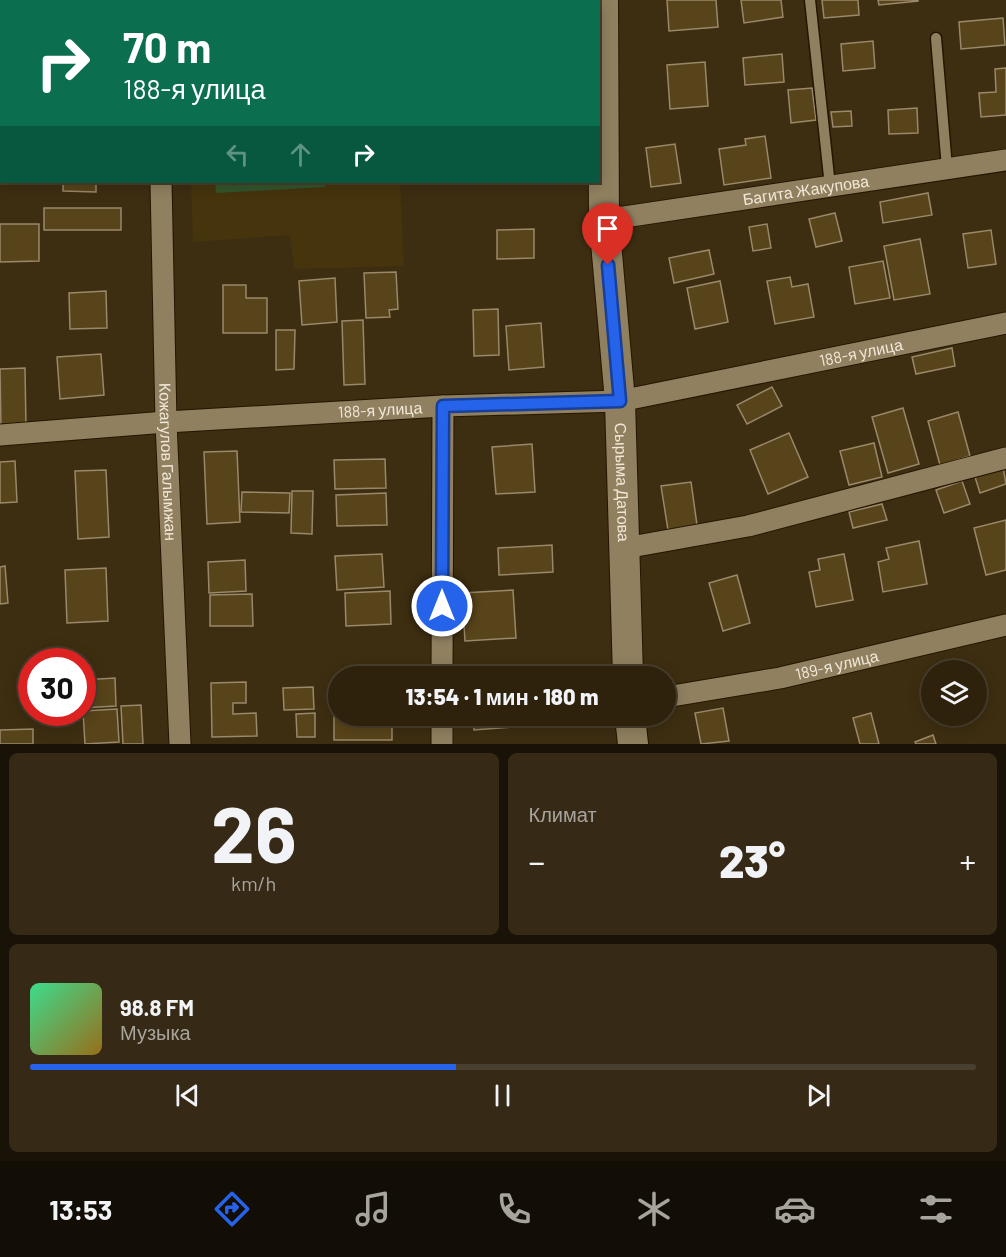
<!DOCTYPE html>
<html lang="ru">
<meta charset="utf-8">
<style>
:root{--surface:#2e220d;--page:#362a16;--text:#f1f3f6;--muted:#a7a49d;--line:#493f2e;--accent:#2563eb}
body{margin:0;font-family:Barlow,sans-serif;background:var(--page);color:var(--text);height:100vh;display:flex;flex-direction:column;font-size:22px;white-space:nowrap}
*{box-sizing:border-box;margin:0}
p{font-size:20px;color:var(--muted)}
.icon{flex:none;width:33px;height:33px;fill:none;stroke:currentColor;stroke-width:2;stroke-linecap:round;stroke-linejoin:round}
.map{position:relative;height:744px;overflow:hidden}
.sheet{display:flex;flex-direction:column;gap:9px;padding:9px;background:#191307;flex:1}
.sheet>*{flex:none}
.banner{position:absolute;left:0px;top:0px;width:600px;height:183px;box-shadow:0 3px 15px #0003,0 0 0 2px var(--line);background:#0b6e4f;color:#fff;overflow:hidden}
.tools{position:absolute;left:921px;top:660px;display:grid;gap:12px}
.tools a{display:grid;place-items:center;width:66px;height:66px;border-radius:50%;background:var(--surface);box-shadow:0 3px 15px #0003,0 0 0 2px var(--line);font-size:30px}
.speed{position:absolute;left:18px;top:648px;display:flex;gap:12px;font-size:30px;font-weight:700;text-align:center}
.speed>*{display:grid;place-content:center;width:78px;height:78px;border-radius:50%;background:var(--surface);box-shadow:0 3px 15px #0003,0 0 0 2px var(--line);line-height:1}
.speed .limit{border:9px solid #d22;background:#fff;color:#111}
.pin{position:absolute;display:grid;place-items:center;width:51px;height:51px;color:#fff;margin:-62px -26px;border-radius:50% 50% 50% 0;rotate:-45deg;box-shadow:0 0 6px #0007}
.pin .icon{rotate:45deg}
.me{position:absolute;width:66px;margin:-33px;rotate:0deg;stroke-linejoin:round;filter:drop-shadow(0 0 4px #0008)}
.turn{display:flex;align-items:center;gap:21px;height:126px;padding:0 24px;font-size:27px}
.turn .icon{width:78px;height:78px;stroke-width:2.5}
.turn b{display:block;font-size:42px;line-height:51px}
.lanes{display:flex;align-items:center;height:57px;padding:0 24px;background:#0003;justify-content:center;gap:30px;direction:ltr}
.lanes .off{opacity:.35}
.big{font-size:45px;font-weight:800;line-height:1.1}
.sheet .widget{flex:1;display:flex;flex-direction:column;justify-content:center;gap:9px;min-width:0;padding:0 21px;border-radius:9px;background:var(--page)}
.sheet .dial{align-items:center;gap:0}
.dial b{font-size:78px;line-height:1}
.song{display:flex;align-items:center;gap:18px}
.cover{width:72px;height:72px;border-radius:9px;background:linear-gradient(135deg,hsl(150 70% 55%),hsl(40 70% 35%))}
.played{height:6px;border-radius:3px;background:linear-gradient(90deg,var(--accent) 45%,var(--line) 45%)}
.keys{display:flex;justify-content:space-around;direction:ltr}
.heat{display:flex;justify-content:space-between;align-items:center;font-size:33px;direction:ltr}
.sheet .tiles{flex:1;display:grid;gap:9px;grid-template-columns:1fr 1fr}
.widget:last-child{grid-column:span 2}
.trip{position:absolute;left:328px;top:666px;width:348px;height:60px;border-radius:30px;background:var(--surface);box-shadow:0 3px 15px #0003,0 0 0 2px var(--line);font-weight:800;line-height:60px;text-align:center}
.dock{display:flex;height:96px;justify-content:space-around;align-items:center;background:#120e05;color:var(--muted)}
.dock .icon{width:42px;height:42px}
.dock .active{color:var(--accent)}
.dock b{font-size:27px;color:var(--text)}
.map>svg:first-child{display:block}
</style>
<div class="map">
<svg width="1006" height="744" viewBox="0 0 1006 744">
<rect width="100%" height="100%" fill="#3d2e11"/>
<!-- built -->
<path fill="#46340d" d="M191 182H400L404 266 294 269 290 235 193 242Z"/>
<!-- green -->
<path fill="#34552c" d="M215 182H325V187L216 193Z"/>
<!-- building -->
<g fill="#58441a" stroke="#998869" stroke-width="1.5">
<path d="M667 0H716L718 27 669 31Z"/>
<path d="M741 0H781L783 17 744 23Z"/>
<path d="M822 0H858L859 15 824 18Z"/>
<path d="M878 0H918V1L879 5Z"/>
<path d="M1003 18 1005 45 961 49 959 22Z"/>
<path d="M873 41 875 68 843 71 841 44Z"/>
<path d="M782 54 784 82 745 85 743 58Z"/>
<path d="M705 62 708 106 670 109 667 65Z"/>
<path d="M1006 68V115L981 117 979 93 996 92 995 69Z"/>
<path d="M812 88 816 120 791 123 788 90Z"/>
<path d="M917 108 918 133 889 134 888 110Z"/>
<path d="M851 111 852 126 833 127 831 112Z"/>
<path d="M765 136 771 178 724 185 719 149 746 145 745 139Z"/>
<path d="M675 144 681 183 651 187 646 148Z"/>
<path d="M63 182H96V192L63 191Z"/>
<path d="M928 193 932 215 883 223 880 202Z"/>
<rect x="44" y="208" width="77" height="22"/>
<path d="M835 213 842 241 816 247 809 219Z"/>
<path d="M0 224H39V261L0 262Z"/>
<path d="M767 224 771 248 753 251 749 227Z"/>
<path d="M534 229V258L497 259V230Z"/>
<path d="M991 230 996 264 968 268 963 234Z"/>
<path d="M920 239 930 294 894 300 884 246Z"/>
<path d="M709 250 714 274 674 283 669 258Z"/>
<path d="M883 261 890 298 855 304 849 267Z"/>
<path d="M396 272 398 309 389 310 390 317 366 318 364 273Z"/>
<path d="M790 277 792 287 808 284 814 317 775 324 767 281Z"/>
<path d="M335 278 337 322 302 325 299 281Z"/>
<path d="M720 281 728 322 695 329 687 288Z"/>
<path d="M223 285H246V298H267V333H223Z"/>
<path d="M106 291 107 328 70 329 69 293Z"/>
<path d="M498 309 499 355 474 356 473 310Z"/>
<path d="M363 320 365 384 344 385 342 321Z"/>
<path d="M541 323 544 367 509 370 506 326Z"/>
<path d="M276 330H295L294 369 276 370Z"/>
<path d="M952 348 955 366 916 374 912 357Z"/>
<path d="M101 354 104 395 60 399 57 357Z"/>
<path d="M25 368 26 428 1 429 0 369Z"/>
<path d="M772 387 782 406 747 424 737 405Z"/>
<path d="M903 408 919 464 888 473 872 417Z"/>
<path d="M958 412 970 456 940 465 928 421Z"/>
<path d="M789 433 808 477 768 494 750 450Z"/>
<path d="M874 443 882 477 849 485 840 451Z"/>
<path d="M532 444 535 492 496 494 492 447Z"/>
<path d="M237 451 240 522 207 524 204 452Z"/>
<path d="M385 459 386 488 335 489 334 460Z"/>
<path d="M15 461 17 502 0 503V462Z"/>
<path d="M1003 467 1006 484 980 493 975 477Z"/>
<path d="M106 470 109 537 78 539 75 471Z"/>
<path d="M962 481 970 504 944 513 936 490Z"/>
<path d="M691 482 697 525 668 530 661 486Z"/>
<path d="M292 491H313L312 534 291 533Z"/>
<path d="M242 492 290 493 289 513 241 512Z"/>
<path d="M386 493 387 525 337 526 336 495Z"/>
<path d="M882 504 887 520 853 528 849 512Z"/>
<path d="M1006 520V570L986 575 974 528Z"/>
<path d="M919 541 927 584 883 592 878 562 889 559 886 548Z"/>
<path d="M552 545 553 572 499 575 498 548Z"/>
<path d="M382 554 384 587 337 590 335 556Z"/>
<path d="M844 554 853 600 816 607 809 572 820 570 818 559Z"/>
<path d="M245 560 246 591 209 593 208 562Z"/>
<path d="M5 566 8 603 0 604V567Z"/>
<path d="M106 568 108 621 67 623 65 570Z"/>
<path d="M737 575 750 623 723 631 709 583Z"/>
<path d="M513 590 516 638 465 641 462 593Z"/>
<path d="M390 591 391 624 346 626 345 593Z"/>
<path d="M252 594 253 626H210V595Z"/>
<path d="M115 678 116 706 82 708V680Z"/>
<path d="M246 682V703H233V714L256 713 257 736 212 737 211 683Z"/>
<path d="M313 687 314 709 284 710 283 688Z"/>
<path d="M141 705 143 744H123L121 706Z"/>
<path d="M723 708 729 741 701 744 695 713Z"/>
<path d="M117 709 119 742 85 744 83 711Z"/>
<path d="M315 713V737H297L296 714Z"/>
<path d="M871 713 879 744H860L853 718Z"/>
<path d="M334 716 392 717V740H334Z"/>
<path d="M473 716H511L512 727 474 730Z"/>
<path d="M33 729V744H0V730Z"/>
<path d="M933 735 936 744H916L915 742Z"/>
</g>
<g fill="none" stroke-linecap="round" stroke-linejoin="round">
<defs>
<g id="lane">
<path d="M810 0 830 186"/>
<path d="M936 38 947 168"/>
</g>
<g id="street">
<path d="M157 0V2"/>
<path id="s1" d="M161 182 166 422 180 744"/>
<path id="s2" d="M604 220 1006 160"/>
<path id="s3" d="M0 435 166 422 443 406 620 401 1006 323"/>
<path d="M625 548 748 526 1006 458"/>
<path d="M442 676 443 406"/>
<path id="s4" d="M666 697 780 678 1006 625"/>
<path d="M442 744V716"/>
</g>
<g id="secondary">
<path id="s5" d="M603 0 604 220 620 401 628 676"/>
<path d="M630 716 633 744"/>
</g>
</defs>
<!-- lane casing -->
<use href="#lane" stroke="#241600" stroke-width="13"/>
<!-- street casing -->
<use href="#street" stroke="#241600" stroke-width="23"/>
<!-- secondary casing -->
<use href="#secondary" stroke="#241600" stroke-width="32"/>
<!-- lane -->
<use href="#lane" stroke="#908060" stroke-width="10"/>
<!-- street -->
<use href="#street" stroke="#908060" stroke-width="21"/>
<!-- secondary -->
<use href="#secondary" stroke="#908060" stroke-width="30"/>
</g>
<g fill="none" stroke-linecap="round" stroke-linejoin="round">
<defs>
<path id="route" d="M442 606 443 406 620 401 608 265"/>
</defs>
<!-- route casing -->
<use href="#route" stroke="#184099" stroke-width="15"/>
<!-- route -->
<use href="#route" stroke="#2563eb" stroke-width="10"/>
</g>
<g text-anchor="middle" stroke-width="6" stroke-linejoin="round" paint-order="stroke">
<!-- street labels -->
<g font-size="16" fill="#f1e7d7" stroke="#3d2e11">
<text dy="6" stroke="none"><textPath href="#s2" startOffset="204">Багита Жакупова</textPath></text>
<text dy="6" stroke="none"><textPath href="#s3" startOffset="867">188-я улица</textPath></text>
<text dy="6" stroke="none"><textPath href="#s3" startOffset="381">188-я улица</textPath></text>
<text dy="6" stroke="none"><textPath href="#s1" startOffset="280">Кожагулов Галымжан</textPath></text>
<text dy="6" stroke="none"><textPath href="#s5" startOffset="483">Сырыма Датова</textPath></text>
<text dy="6" stroke="none"><textPath href="#s4" startOffset="174">189-я улица</textPath></text>
</g>
</g>
</svg>
<div class="tools">
<a><svg class="icon" aria-label="layers" viewBox="0 0 24 24"><path d="M12 4l9 5-9 5-9-5zM3 14l9 5 9-5"/></svg></a>
</div>
<div class="speed"><div class="limit">30</div></div>
<div class="pin" style="left:608px;top:265px;background:#d93025"><svg class="icon" aria-label="arrive" viewBox="0 0 24 24"><path d="M6 21V4h12l-3 4 3 4H6"/></svg></div>
<svg class="me" style="left:442px;top:606px" viewBox="-20 -20 40 40"><circle r="17" fill="#2563eb" stroke="#fff" stroke-width="3"/><path d="M0-11L8 9 0 5-8 9z" fill="#fff"/></svg>
<div class="trip">13:54 · 1 мин · 180 m</div>
<div class="banner">
<div class="turn"><svg class="icon" aria-label="right" viewBox="0 0 24 24"><path d="M7 20v-9h11M14 6l5 5-5 5"/></svg><div><b>70 m</b>188-я улица</div></div>
<div class="lanes"><svg class="icon off" aria-label="left" viewBox="0 0 24 24"><path d="M17 20v-9H6M10 6l-5 5 5 5"/></svg><svg class="icon off" aria-label="ahead" viewBox="0 0 24 24"><path d="M12 20V5M6 11l6-6 6 6"/></svg><svg class="icon" aria-label="right" viewBox="0 0 24 24"><path d="M7 20v-9h11M14 6l5 5-5 5"/></svg></div>
</div>
</div>
<section class="sheet">
<div class="tiles">
<div class="widget dial"><b>26</b><p>km/h</p></div>
<div class="widget"><p>Климат</p>
<div class="heat"><a>−</a><b class="big">23°</b><a>+</a></div>
</div>
<div class="widget">
<div class="song"><i class="cover"></i><div><b>98.8 FM</b><p>Музыка</p></div></div>
<div class="played"></div>
<div class="keys"><svg class="icon" aria-label="previous" viewBox="0 0 24 24"><path d="M18 5L8 12l10 7zM5 5v14"/></svg><svg class="icon" aria-label="pause" viewBox="0 0 24 24"><path d="M8 5v14M16 5v14"/></svg><svg class="icon" aria-label="next" viewBox="0 0 24 24"><path d="M6 5l10 7-10 7zM19 5v14"/></svg></div>
</div>
</div>
</section>
<nav class="dock">
<b>13:53</b>
<svg class="icon active" aria-label="directions" viewBox="0 0 24 24"><path d="M12 3l9 9-9 9-9-9zM9 14v-3h6M13 9l2 2-2 2"/></svg>
<svg class="icon" aria-label="music" viewBox="0 0 24 24"><path d="M9 18V5l10-2v13"/><circle cx="6" cy="18" r="3"/><circle cx="16" cy="16" r="3"/></svg>
<svg class="icon" aria-label="phone" viewBox="0 0 24 24"><path d="M5 4h4l2 5-3 2q2 4 5 5l2-3 5 2v4C11 20 4 13 5 4z"/></svg>
<svg class="icon" aria-label="climate" viewBox="0 0 24 24"><path d="M12 3v18M4 7l16 10M4 17L20 7"/></svg>
<svg class="icon" aria-label="car" viewBox="0 0 24 24"><path d="M5 17H2v-5l4-1 3-4h7l3 4 3 1v5h-3M9 17h6M6 11h13"/><circle cx="7" cy="17" r="2"/><circle cx="17" cy="17" r="2"/></svg>
<svg class="icon" aria-label="filters" viewBox="0 0 24 24"><path d="M4 7h16M4 17h16"/><circle cx="9" cy="7" r="2"/><circle cx="15" cy="17" r="2"/></svg>
</nav>
